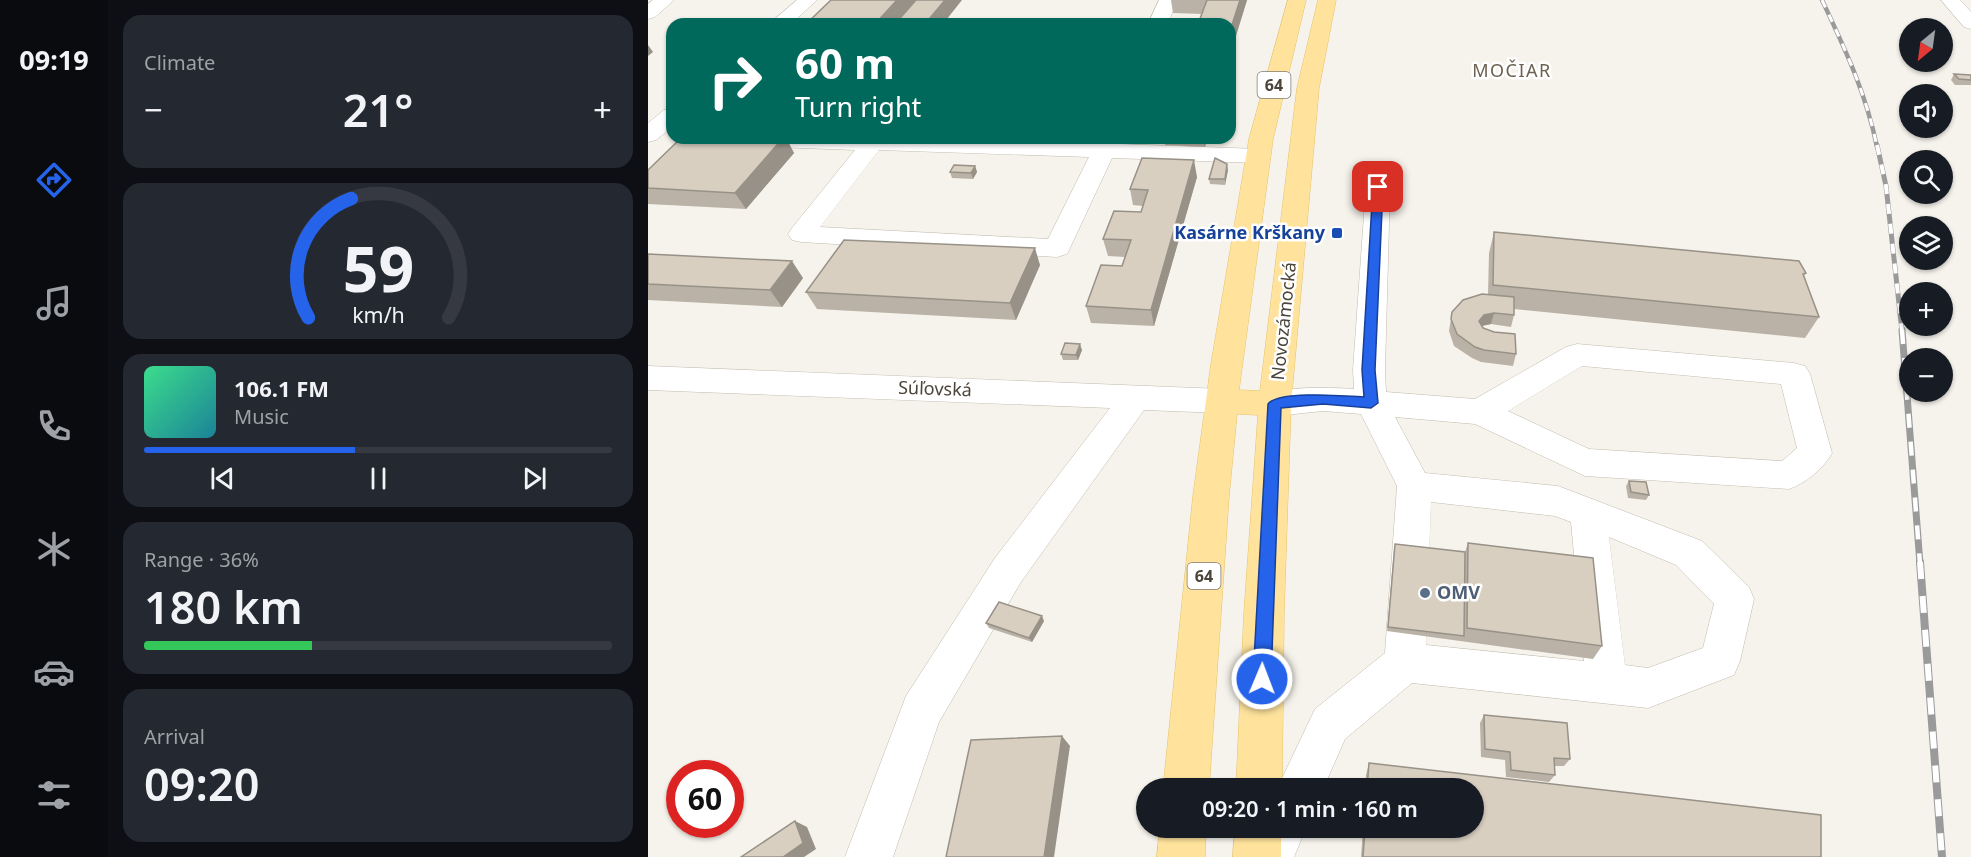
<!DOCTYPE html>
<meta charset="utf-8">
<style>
:root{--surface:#171b24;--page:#242831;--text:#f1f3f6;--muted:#9ea1a6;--line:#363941;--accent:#2563eb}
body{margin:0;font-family:"Noto Sans",sans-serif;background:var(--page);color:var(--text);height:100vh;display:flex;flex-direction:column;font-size:22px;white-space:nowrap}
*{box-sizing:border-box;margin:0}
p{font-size:20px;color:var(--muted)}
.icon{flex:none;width:33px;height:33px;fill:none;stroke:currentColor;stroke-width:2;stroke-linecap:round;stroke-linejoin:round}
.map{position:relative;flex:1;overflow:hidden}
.sheet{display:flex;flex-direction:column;gap:15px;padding:15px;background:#0d0f14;width:540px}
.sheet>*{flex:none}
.guide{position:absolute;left:18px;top:18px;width:570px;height:126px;border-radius:18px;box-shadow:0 2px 4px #0004;background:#00695c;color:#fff;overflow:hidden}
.needle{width:39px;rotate:209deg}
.controls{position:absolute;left:1251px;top:18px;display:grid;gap:12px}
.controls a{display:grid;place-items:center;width:54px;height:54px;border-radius:50%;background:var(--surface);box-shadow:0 2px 4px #0004;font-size:30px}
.speed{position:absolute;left:18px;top:760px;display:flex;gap:12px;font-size:30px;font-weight:700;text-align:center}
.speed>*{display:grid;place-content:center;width:78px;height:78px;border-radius:50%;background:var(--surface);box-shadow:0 2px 4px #0004;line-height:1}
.speed .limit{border:9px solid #d22;background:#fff;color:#111}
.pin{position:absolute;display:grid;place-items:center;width:51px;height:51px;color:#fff;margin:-26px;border-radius:12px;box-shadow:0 3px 9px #0006}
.me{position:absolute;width:66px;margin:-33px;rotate:1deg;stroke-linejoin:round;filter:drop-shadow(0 0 4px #0008)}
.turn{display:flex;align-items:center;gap:21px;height:126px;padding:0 30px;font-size:27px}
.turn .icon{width:78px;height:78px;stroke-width:2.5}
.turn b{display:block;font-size:42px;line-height:51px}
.big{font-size:45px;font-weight:600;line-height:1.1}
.sheet .widget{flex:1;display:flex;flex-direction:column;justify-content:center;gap:9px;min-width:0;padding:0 21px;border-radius:18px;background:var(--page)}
.sheet .dial{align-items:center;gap:0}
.dial svg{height:156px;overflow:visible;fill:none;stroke:var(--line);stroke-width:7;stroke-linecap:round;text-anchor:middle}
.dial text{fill:var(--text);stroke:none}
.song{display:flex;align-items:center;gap:18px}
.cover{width:72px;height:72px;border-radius:9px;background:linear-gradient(135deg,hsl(150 70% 55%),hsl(190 70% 35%))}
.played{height:6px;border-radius:3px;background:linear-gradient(90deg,var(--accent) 45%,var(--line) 45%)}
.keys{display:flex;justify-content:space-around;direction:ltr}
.heat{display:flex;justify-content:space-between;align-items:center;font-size:33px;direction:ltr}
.charge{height:9px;border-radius:4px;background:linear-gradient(90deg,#34c759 36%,var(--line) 0)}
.trip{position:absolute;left:488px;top:778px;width:348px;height:60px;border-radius:30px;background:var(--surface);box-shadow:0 2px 4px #0004;font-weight:600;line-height:60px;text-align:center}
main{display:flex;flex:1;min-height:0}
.tab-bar{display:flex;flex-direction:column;width:108px;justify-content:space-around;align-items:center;background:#090b0e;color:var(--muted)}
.tab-bar .icon{width:42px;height:42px}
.tab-bar .selected{color:var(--accent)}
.tab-bar b{font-size:27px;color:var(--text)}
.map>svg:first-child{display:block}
</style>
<main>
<nav class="tab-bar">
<b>09:19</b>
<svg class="icon selected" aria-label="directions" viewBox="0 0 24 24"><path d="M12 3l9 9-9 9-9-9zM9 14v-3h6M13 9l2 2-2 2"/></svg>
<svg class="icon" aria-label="music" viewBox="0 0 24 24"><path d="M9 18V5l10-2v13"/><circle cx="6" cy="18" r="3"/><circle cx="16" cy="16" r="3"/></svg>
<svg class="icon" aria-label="phone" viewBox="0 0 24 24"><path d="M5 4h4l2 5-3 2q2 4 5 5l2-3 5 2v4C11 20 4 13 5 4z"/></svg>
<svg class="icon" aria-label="climate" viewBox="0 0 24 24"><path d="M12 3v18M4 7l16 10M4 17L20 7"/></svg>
<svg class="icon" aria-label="car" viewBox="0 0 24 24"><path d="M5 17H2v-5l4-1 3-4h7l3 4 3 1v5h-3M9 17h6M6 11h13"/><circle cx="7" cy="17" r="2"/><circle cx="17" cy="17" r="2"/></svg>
<svg class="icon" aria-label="filters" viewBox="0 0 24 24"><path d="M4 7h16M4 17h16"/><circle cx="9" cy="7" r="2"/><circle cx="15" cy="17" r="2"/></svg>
</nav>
<section class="sheet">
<div class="widget"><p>Climate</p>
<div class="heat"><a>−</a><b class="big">21°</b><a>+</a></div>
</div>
<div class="widget dial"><svg viewBox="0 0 100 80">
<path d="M14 69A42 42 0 1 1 86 69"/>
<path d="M14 69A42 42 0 0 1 36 8" stroke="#2563eb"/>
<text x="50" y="56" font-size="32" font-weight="700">59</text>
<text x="50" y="72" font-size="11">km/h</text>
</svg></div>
<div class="widget">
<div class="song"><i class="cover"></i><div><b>106.1 FM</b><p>Music</p></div></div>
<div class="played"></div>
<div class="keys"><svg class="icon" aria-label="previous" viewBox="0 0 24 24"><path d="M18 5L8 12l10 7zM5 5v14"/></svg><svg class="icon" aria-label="pause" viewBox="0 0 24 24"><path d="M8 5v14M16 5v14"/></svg><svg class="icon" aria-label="next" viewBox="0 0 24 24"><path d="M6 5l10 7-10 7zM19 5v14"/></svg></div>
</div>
<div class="widget"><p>Range · 36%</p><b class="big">180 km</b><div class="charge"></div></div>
<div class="widget"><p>Arrival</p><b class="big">09:20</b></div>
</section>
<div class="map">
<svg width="1323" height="857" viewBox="0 0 1323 857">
<rect width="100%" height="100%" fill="#f6f3ec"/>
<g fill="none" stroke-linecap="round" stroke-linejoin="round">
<defs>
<g id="minor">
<path d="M5 0H26L7 17 0 19V4Z"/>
<path d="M149 0H169L143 24H121Z"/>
<path d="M511 0H529L520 24H500Z"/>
<path d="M1293 0H1312L1323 12V29L1316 27Z"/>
<path d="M24 108V127L8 140 0 142V123L16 110Z"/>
<path d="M60 138H283L448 143 450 138H474L471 144 611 149 619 151 623 156 619 161 611 163 464 158 422 248 419 254 409 257 153 242 144 240 140 234 144 228 207 150 72 145 64 143ZM231 150 441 157 400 239 172 227Z"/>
<path d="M730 180 739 182 742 187 737 370 738 392 827 399 918 347 929 344 1146 363 1157 366 1162 374 1184 453C1175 469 1158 483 1141 489L937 476 827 424 747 417 777 473 910 486 1054 541 1101 587 1106 599 1092 661 1086 675 1000 708 764 683 697 739 675 789H629L667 709 737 653 749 486 713 414 675 411 627 416 616 413 611 404 616 395C645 386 676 387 706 389L705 370 718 187 721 182ZM934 366 1133 384 1149 448 1134 461 941 449 860 411ZM783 502 907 516 923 522 936 661 778 645ZM961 537 1028 565 1066 604 1055 648 1000 668 977 665Z"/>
<path d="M0 366 574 389 585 392 590 401 585 410 574 413 496 410 373 582 291 722 245 857H197L258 696 347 558 462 408 0 390Z"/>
<path d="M610 828H658L646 857H597Z"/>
</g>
<g id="major">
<path d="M640 0H658L625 139 591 390 612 391 649 88 670 0H688L671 88 643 404 636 613 634 789H588L596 613 610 415 589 414 581 496 561 789H515L545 496 563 364 601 139Z"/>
<path d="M512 828H558L557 857H509Z"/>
<path d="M587 828H633V857H585Z"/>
</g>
</defs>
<!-- minor casing -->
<use href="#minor" stroke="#c2bbae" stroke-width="1"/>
<!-- major casing -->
<use href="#major" stroke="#e6c16a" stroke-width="1"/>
<!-- minor -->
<use href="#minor" fill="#fff" fill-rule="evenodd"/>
<!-- major -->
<use href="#major" fill="#ffe39c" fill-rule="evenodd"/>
<defs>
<path id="rail-far3" d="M1174 0C1197 49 1218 93 1229 147"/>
<path id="rail-far2" d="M1229 145 1238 186 1254 331"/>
<path id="rail-far1" d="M1254 330 1272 564"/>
<path id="rail" d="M1272 562 1294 857"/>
</defs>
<!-- rail-far3 casing -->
<use href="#rail-far3" stroke="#9a9a9a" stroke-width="4.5"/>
<!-- rail-far2 casing -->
<use href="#rail-far2" stroke="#9a9a9a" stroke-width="5"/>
<!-- rail-far1 casing -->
<use href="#rail-far1" stroke="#9a9a9a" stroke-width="7"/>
<!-- rail casing -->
<use href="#rail" stroke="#9a9a9a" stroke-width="8"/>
<!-- rail-far3 -->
<use href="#rail-far3" stroke="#fff" stroke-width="3" stroke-dasharray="8" stroke-linecap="butt"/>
<!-- rail-far2 -->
<use href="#rail-far2" stroke="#fff" stroke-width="4" stroke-dasharray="10" stroke-linecap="butt"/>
<!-- rail-far1 -->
<use href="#rail-far1" stroke="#fff" stroke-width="4.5" stroke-dasharray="14" stroke-linecap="butt"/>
<!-- rail -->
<use href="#rail" stroke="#fff" stroke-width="6" stroke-dasharray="17" stroke-linecap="butt"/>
</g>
<!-- wall -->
<g fill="#bab2a6">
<path d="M523 0H599L582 55 554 14 525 13Z"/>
<path d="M1306 74 1323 75V85H1307L1303 80Z"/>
<path d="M33 138H138L146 153 98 209 0 204V170Z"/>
<path d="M386 138H422L421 140Z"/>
<path d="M473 138H559L557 147 517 145V141L473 139Z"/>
<path d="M327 166 329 172 325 179 304 178 302 172Z"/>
<path d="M580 170 577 185 562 184 561 179Z"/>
<path d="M549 177 506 326 443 323 438 306 474 266 477 257 460 256 455 239 493 212 495 206 485 205 482 189Z"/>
<path d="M846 232 1158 273 1156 276 1171 317 1157 338 866 309V315L863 327 843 324 834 326 868 354 865 366 833 362 824 358 806 346 801 331 804 312 840 295 841 253Z"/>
<path d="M0 254 155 278 134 307 0 300Z"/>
<path d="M392 265 368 320 169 309 158 292Z"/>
<path d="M434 350 430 360H415L413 354Z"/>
<path d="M981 481 1001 495 998 500 980 498 978 486Z"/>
<path d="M820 543 954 646 945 659 739 631 746 549 817 552Z"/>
<path d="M396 621 384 642 341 628 338 623Z"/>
<path d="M836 715 922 759 916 766H906L907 775 901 782 858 777 857 760 833 757 832 723Z"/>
<path d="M721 763 1173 857H713L715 828H825V789H717L718 775Z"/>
</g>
<!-- shaded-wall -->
<g fill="#979187">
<path d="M249 0H269L247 24H227Z"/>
<path d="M297 0H314L295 24H277Z"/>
<path d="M592 0H599L582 55V31Z"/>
<path d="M0 45 5 52 0 56Z"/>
<path d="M135 138H138L146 153 98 209 87 193Z"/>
<path d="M556 138H559L557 147Z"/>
<path d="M546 160 549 177 506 326 503 310Z"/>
<path d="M579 164 580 170 577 185V179Z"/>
<path d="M327 166 329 172 325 179 323 173Z"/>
<path d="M387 248 392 265 368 320 362 303Z"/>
<path d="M144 261 155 278 134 307 122 290Z"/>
<path d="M846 313 843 324 833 326 831 321 836 315Z"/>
<path d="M432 344 434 350 430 360 428 355Z"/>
<path d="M394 616 396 621 384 642 381 638Z"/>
<path d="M414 736 422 746 406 857H396Z"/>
<path d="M147 821 159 827 168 849 156 857H135Z"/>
</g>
<!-- building -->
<g fill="#d8cfc1" stroke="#979187" stroke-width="1.5">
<path d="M183 0H249L227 24H158Z"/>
<path d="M268 0H297L277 24H247Z"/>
<path d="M559 0H592L582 31V24H550Z"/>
<path d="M1306 74 1323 75V80L1311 79Z"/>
<path d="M33 138H135L87 193 0 188V170Z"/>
<path d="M494 158 546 160 503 310 438 306 453 265 474 266 483 240 455 239 466 211 493 212 500 190 482 189Z"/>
<path d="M567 158 579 164 577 179H561Z"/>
<path d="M306 165 327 166 323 173 302 172Z"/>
<path d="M846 232 1151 261 1158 273 1155 274 1171 317 845 285Z"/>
<path d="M196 240 387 248 362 303 158 292Z"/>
<path d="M0 254 144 261 122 290 0 284Z"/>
<path d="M834 294 866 297V315L846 313 836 315 831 321 835 328 846 332 867 334 868 354 836 350 827 347 809 334 803 319 804 312 815 300Z"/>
<path d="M417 343 432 344 428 355 413 354Z"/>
<path d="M981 481 998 482 1001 495 983 492Z"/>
<path d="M820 543 945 558 954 646 819 628Z"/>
<path d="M747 544 817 552 816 636 740 627Z"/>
<path d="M351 602 394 616 381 638 338 623Z"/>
<path d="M836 715 919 723 922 759 906 758 907 775 863 770 862 752 837 749Z"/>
<path d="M414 736 396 857H298L323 740Z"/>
<path d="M721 763 1173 815V857H715L717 828H825V789H719Z"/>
<path d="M147 821 155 843 135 857H93Z"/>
</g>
<!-- route -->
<path fill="#2563eb" stroke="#184099" stroke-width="1.5" d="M730 184 735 187 727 370 730 403 723 408 675 404 633 408 623 679 620 685 614 687 608 685 605 679 620 404C630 390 698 396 716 397L714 370 725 187Z"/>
<!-- markers -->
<rect fill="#1a4fb4" stroke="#fff" stroke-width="2" x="683" y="227" width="12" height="12" rx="3"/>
<circle fill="#5c6f8a" stroke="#fff" stroke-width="2" cx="777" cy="593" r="6"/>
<g text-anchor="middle" stroke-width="5" stroke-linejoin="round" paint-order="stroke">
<!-- shield labels -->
<g fill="#fff" stroke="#817c74" stroke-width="1.5">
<rect x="609.5" y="72" width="33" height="26" rx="4.5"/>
<rect x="539.5" y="563" width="33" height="26" rx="4.5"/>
</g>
<g font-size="16" font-weight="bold" fill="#4b4439">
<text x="626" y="91">64</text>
<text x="556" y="582">64</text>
</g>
<!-- far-quarter labels -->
<g font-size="18" letter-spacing="1.5" fill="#6e6250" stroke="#fff">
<text x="864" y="77">MOČIAR</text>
</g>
<!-- transit labels -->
<g font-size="18" font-weight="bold" fill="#164399" stroke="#fff" text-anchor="end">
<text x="677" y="239">Kasárne Krškany</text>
</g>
<!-- street labels -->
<g font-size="18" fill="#4b4439" stroke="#fff">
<text transform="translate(636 321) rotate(-84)" y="6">Novozámocká</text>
<text transform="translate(287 389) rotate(2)" y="6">Súľovská</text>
</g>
<!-- service labels -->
<g font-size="18" font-weight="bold" fill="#4e5e75" stroke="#fff" text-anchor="start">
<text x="789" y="599">OMV</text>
</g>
</g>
</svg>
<div class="controls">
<a><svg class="needle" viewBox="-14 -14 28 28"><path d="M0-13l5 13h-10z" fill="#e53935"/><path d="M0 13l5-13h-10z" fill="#9ea1a6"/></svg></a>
<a><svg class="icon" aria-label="sound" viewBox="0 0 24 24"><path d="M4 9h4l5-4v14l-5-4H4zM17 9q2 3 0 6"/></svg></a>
<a><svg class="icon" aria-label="search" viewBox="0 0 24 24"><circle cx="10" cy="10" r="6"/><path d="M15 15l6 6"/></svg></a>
<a><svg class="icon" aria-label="layers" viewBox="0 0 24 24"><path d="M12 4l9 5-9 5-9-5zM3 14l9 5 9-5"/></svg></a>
<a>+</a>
<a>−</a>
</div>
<div class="speed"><div class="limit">60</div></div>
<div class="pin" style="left:730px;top:187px;background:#d93025"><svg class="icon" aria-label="arrive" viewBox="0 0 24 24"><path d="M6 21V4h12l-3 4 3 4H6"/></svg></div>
<svg class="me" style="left:614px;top:679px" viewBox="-20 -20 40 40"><circle r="17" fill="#2563eb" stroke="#fff" stroke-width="3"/><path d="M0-11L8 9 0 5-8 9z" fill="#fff"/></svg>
<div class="trip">09:20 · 1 min · 160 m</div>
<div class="guide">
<div class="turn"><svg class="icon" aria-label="right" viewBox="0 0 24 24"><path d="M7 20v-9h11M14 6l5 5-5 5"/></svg><div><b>60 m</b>Turn right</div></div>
</div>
</div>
</main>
